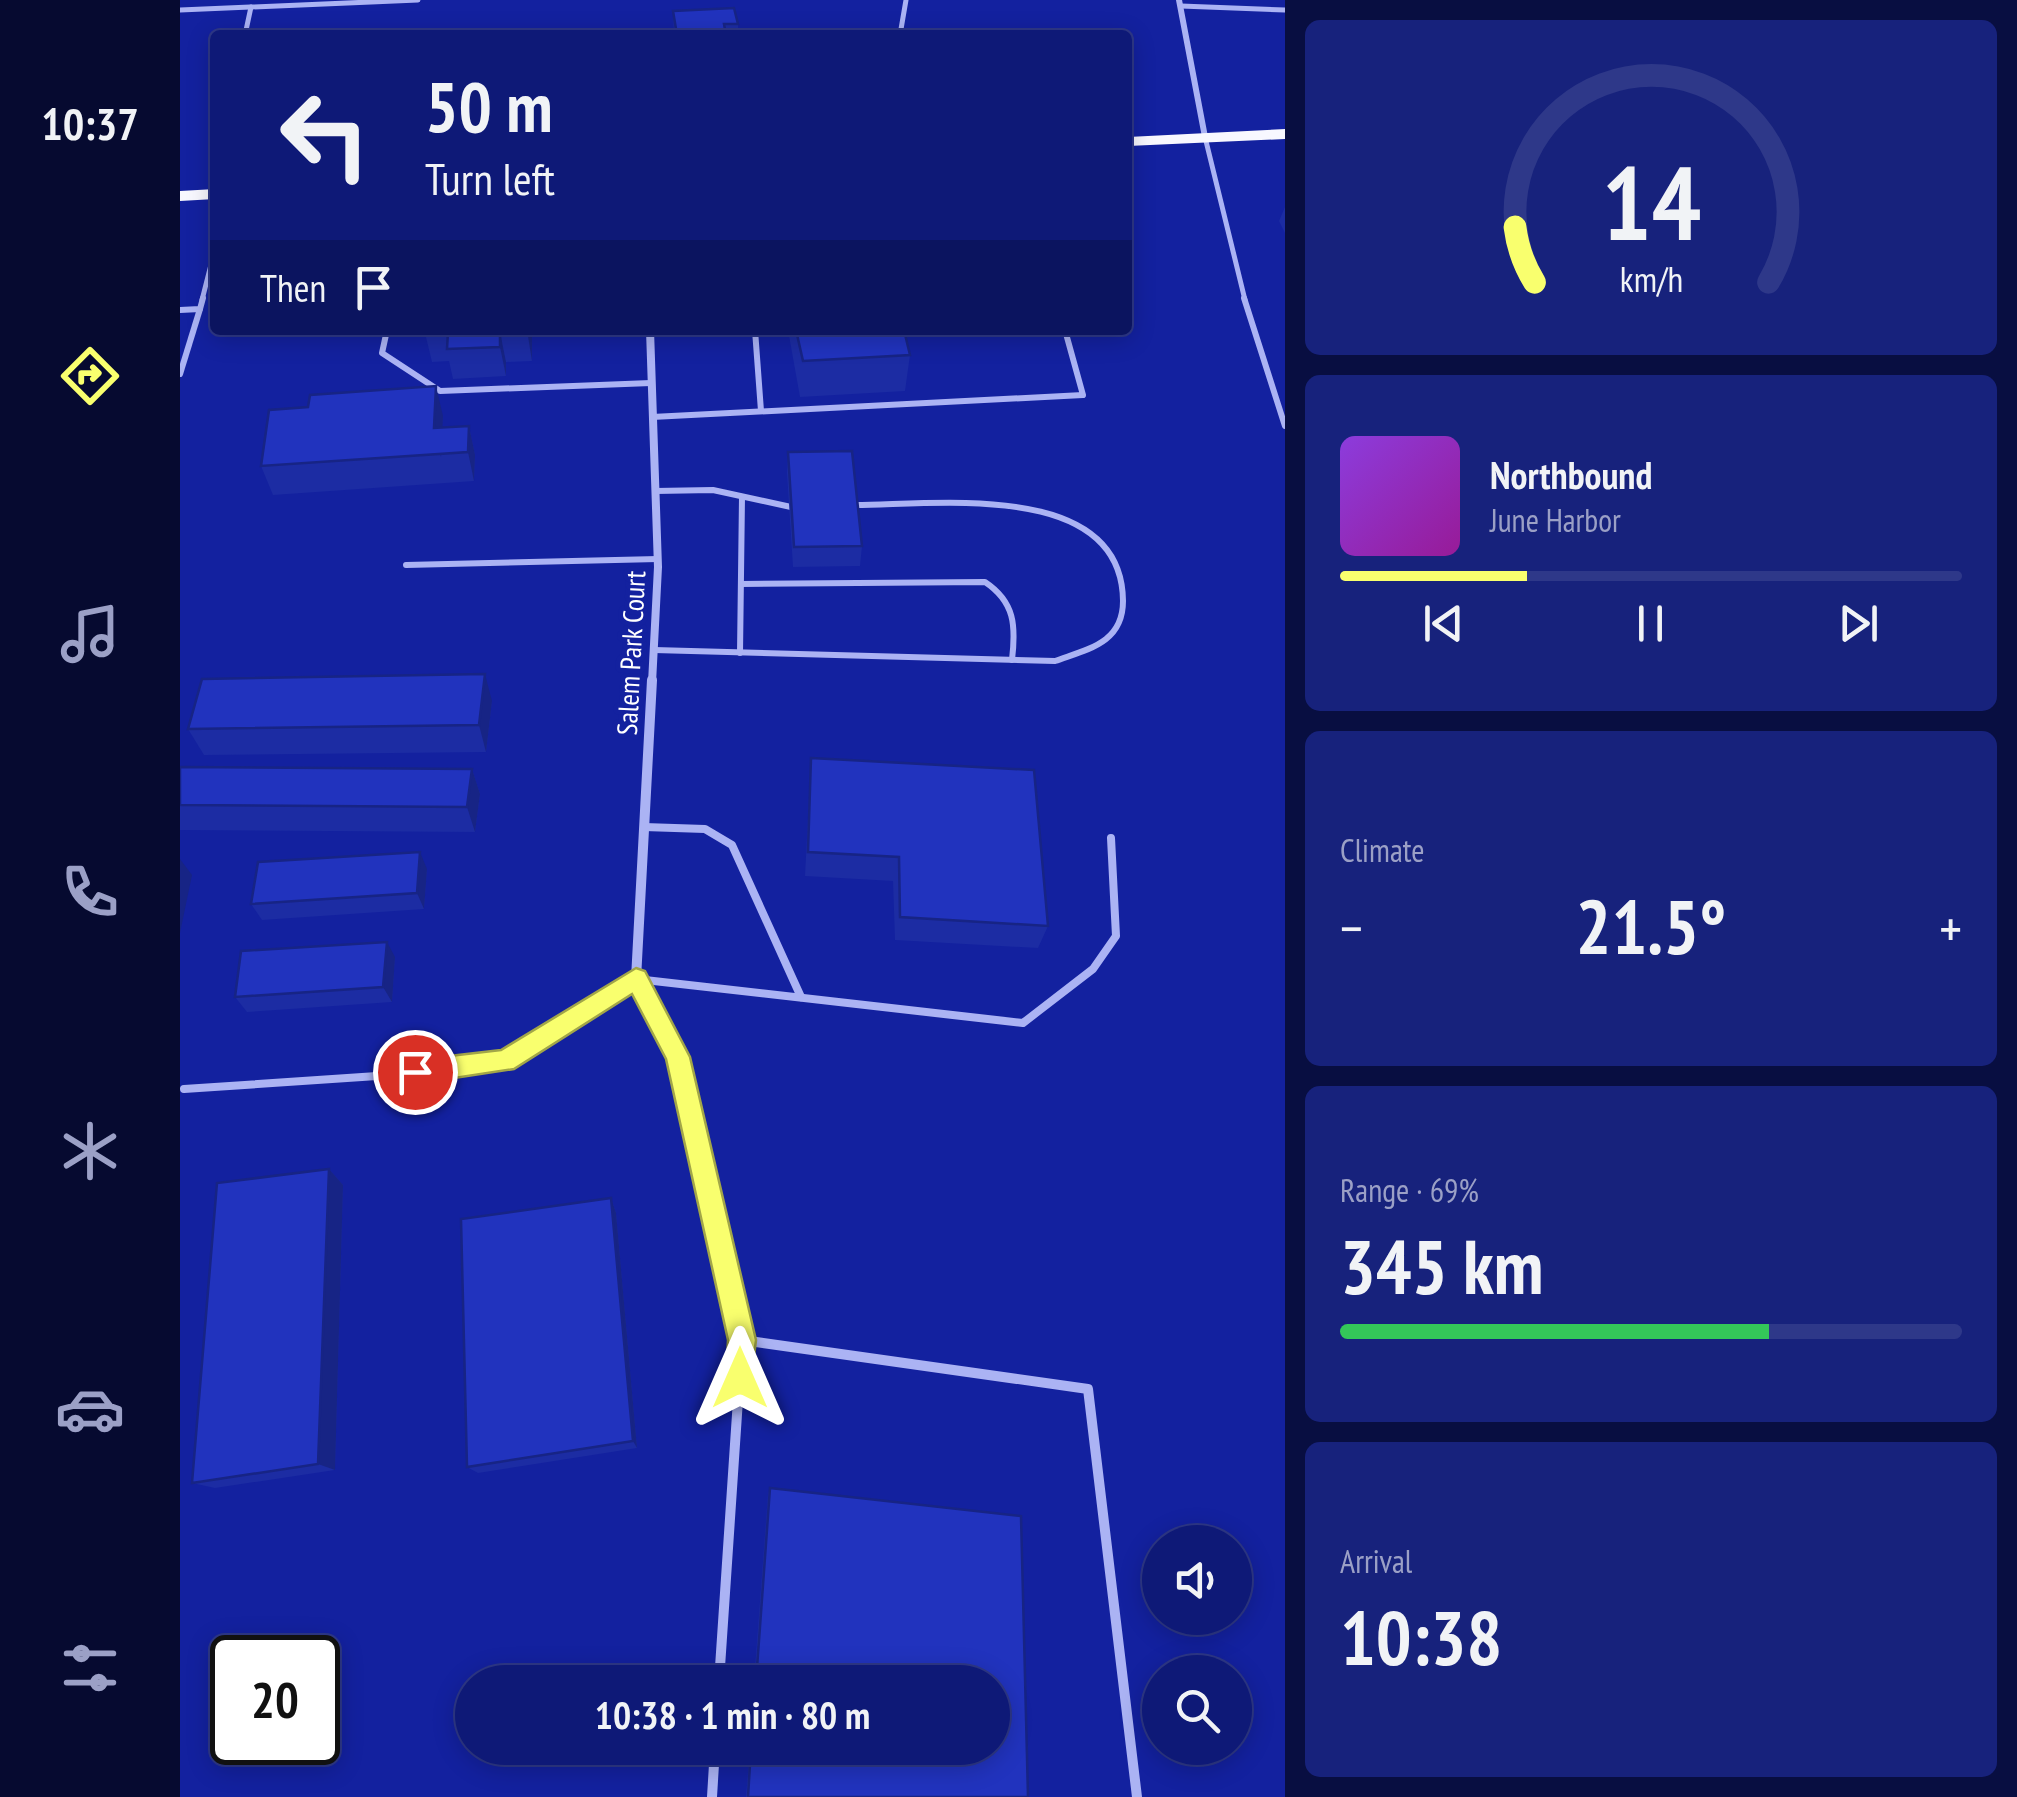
<!DOCTYPE html>
<meta charset="utf-8">
<style>
:root{--surface:#0e1977;--page:#17227c;--text:#f1f3f6;--muted:#9ba0c6;--line:#2e3889;--accent:#f9ff6e}
body{margin:0;font-family:"PT Sans Narrow",sans-serif;background:var(--page);color:var(--text);height:100vh;display:flex;flex-direction:column;font-size:38px;white-space:nowrap}
*{box-sizing:border-box;margin:0}
p{font-size:32px;color:var(--muted)}
.icon{flex:none;width:55px;height:55px;fill:none;stroke:currentColor;stroke-width:2;stroke-linecap:round;stroke-linejoin:round}
.map{position:relative;flex:1;overflow:hidden}
.details{display:flex;flex-direction:column;gap:20px;padding:20px;background:#080e41;width:732px}
.details>*{flex:none}
.guide{position:absolute;left:30px;top:30px;width:922px;height:305px;border-radius:10px;box-shadow:0 5px 25px #0003,0 0 0 2px var(--line);background:#0e1977;color:var(--text);overflow:hidden}
.buttons{position:absolute;left:962px;top:1525px;display:grid;gap:20px}
.buttons a{display:grid;place-items:center;width:110px;height:110px;border-radius:50%;background:var(--surface);box-shadow:0 5px 25px #0003,0 0 0 2px var(--line);font-size:50px}
.speed{position:absolute;left:30px;top:1635px;display:flex;gap:20px;font-size:50px;font-weight:700;text-align:center}
.speed>*{display:grid;place-content:center;width:130px;height:130px;border-radius:50%;background:var(--surface);box-shadow:0 5px 25px #0003,0 0 0 2px var(--line);line-height:1}
.speed .limit{border:5px solid #111;border-radius:15px;background:#fff;color:#111}
.pin{position:absolute;display:grid;place-items:center;width:85px;height:85px;color:#fff;margin:-42px;border:5px solid #fff;border-radius:50%;box-shadow:0 2px 10px #0007}
.me{position:absolute;width:110px;margin:-55px;rotate:0deg;stroke-linejoin:round;filter:drop-shadow(0 0 8px #0008)}
.turn{display:flex;align-items:center;gap:35px;height:210px;padding:0 50px;font-size:45px}
.turn .icon{width:130px;height:130px;stroke-width:2.5}
.turn b{display:block;font-size:70px;line-height:85px}
.then{display:flex;align-items:center;height:95px;padding:0 50px;background:#0003;gap:20px;font-size:38px}
.big{font-size:75px;font-weight:700;line-height:1.1}
.details .widget{flex:1;display:flex;flex-direction:column;justify-content:center;gap:15px;min-width:0;padding:0 35px;border-radius:15px;background:var(--page)}
.details .dial{align-items:center;gap:0}
.dial svg{height:260px;overflow:visible;fill:none;stroke:var(--line);stroke-width:7;stroke-linecap:round;text-anchor:middle}
.dial text{fill:var(--text);stroke:none}
.song{display:flex;align-items:center;gap:30px}
.cover{width:120px;height:120px;border-radius:15px;background:linear-gradient(135deg,hsl(270 70% 55%),hsl(300 70% 35%))}
.played{height:10px;border-radius:5px;background:linear-gradient(90deg,var(--accent) 30%,var(--line) 30%)}
.keys{display:flex;justify-content:space-around;direction:ltr}
.heat{display:flex;justify-content:space-between;align-items:center;font-size:55px;direction:ltr}
.charge{height:15px;border-radius:8px;background:linear-gradient(90deg,#34c759 69%,var(--line) 0)}
.trip{position:absolute;left:275px;top:1665px;width:555px;height:100px;border-radius:50px;background:var(--surface);box-shadow:0 5px 25px #0003,0 0 0 2px var(--line);font-weight:700;line-height:100px;text-align:center}
main{display:flex;flex:1;min-height:0}
.dock{display:flex;flex-direction:column;width:180px;justify-content:space-around;align-items:center;background:#060a30;color:var(--muted)}
.dock .icon{width:70px;height:70px}
.dock .on{color:var(--accent)}
.dock b{font-size:45px;color:var(--text)}
.map>svg:first-child{display:block}
</style>
<main>
<nav class="dock">
<b>10:37</b>
<svg class="icon on" aria-label="directions" viewBox="0 0 24 24"><path d="M12 3l9 9-9 9-9-9zM9 14v-3h6M13 9l2 2-2 2"/></svg>
<svg class="icon" aria-label="music" viewBox="0 0 24 24"><path d="M9 18V5l10-2v13"/><circle cx="6" cy="18" r="3"/><circle cx="16" cy="16" r="3"/></svg>
<svg class="icon" aria-label="phone" viewBox="0 0 24 24"><path d="M5 4h4l2 5-3 2q2 4 5 5l2-3 5 2v4C11 20 4 13 5 4z"/></svg>
<svg class="icon" aria-label="climate" viewBox="0 0 24 24"><path d="M12 3v18M4 7l16 10M4 17L20 7"/></svg>
<svg class="icon" aria-label="car" viewBox="0 0 24 24"><path d="M5 17H2v-5l4-1 3-4h7l3 4 3 1v5h-3M9 17h6M6 11h13"/><circle cx="7" cy="17" r="2"/><circle cx="17" cy="17" r="2"/></svg>
<svg class="icon" aria-label="filters" viewBox="0 0 24 24"><path d="M4 7h16M4 17h16"/><circle cx="9" cy="7" r="2"/><circle cx="15" cy="17" r="2"/></svg>
</nav>
<div class="map">
<svg width="1105" height="1797" viewBox="0 0 1105 1797">
<rect width="100%" height="100%" fill="#13219f"/>
<g fill="none" stroke-linecap="round" stroke-linejoin="round">
<!-- service-far3 -->
<g stroke="#abb3f4" stroke-width="5">
<path d="M1001 6 1105 10"/>
<path d="M0 10 238 0"/>
<path d="M65 35 71 7"/>
<path d="M720 35 726 0"/>
<path d="M1025 137 1065 300"/>
<path d="M22 300 35 249"/>
</g>
<!-- service-far2 -->
<g stroke="#abb3f4" stroke-width="6">
<path d="M1064 298 1105 426"/>
<path d="M0 310 20 309 23 298"/>
<path d="M207 330 202 353 260 391 471 383"/>
<path d="M575 330 581 411"/>
<path d="M0 374 20 309"/>
<path d="M472 417 903 395 885 330"/>
<path d="M475 491 533 490 611 507"/>
<path d="M226 565 478 559"/>
<path d="M561 584 805 582C835 602 836 626 832 660"/>
<path d="M474 650 875 661C908 649 943 643 943 601 942 479 754 505 676 505"/>
<path d="M560 653 562 497"/>
</g>
<!-- service-far1 -->
<g stroke="#abb3f4" stroke-width="8">
<path d="M464 827 525 829 552 845 621 997"/>
<path d="M456 979 497 1057 523 1172"/>
<path d="M4 1089 197 1076 325 1061 456 979 843 1023 913 969 936 936 931 838"/>
</g>
<!-- service -->
<g stroke="#abb3f4" stroke-width="10">
<path d="M523 1170 562 1340 539 1682"/>
<path d="M562 1340 908 1389 957 1797"/>
<path d="M532 1797 535 1748"/>
</g>
<!-- minor-far2 -->
<path stroke="#abb3f4" stroke-width="6" d="M999 0 1025 137"/>
<!-- minor-far1 -->
<path stroke="#abb3f4" stroke-width="8" d="M470 330 478 567 472 683"/>
<!-- minor -->
<path stroke="#abb3f4" stroke-width="10" d="M456 979 472 680"/>
<!-- primary -->
<g fill="#f8f8ff" fill-rule="evenodd">
<path d="M1105 129V139L948 146V137Z"/>
<path d="M35 189V199L0 201V191Z"/>
</g>
</g>
<!-- wall -->
<g fill="#1c2ca3">
<path d="M493 11 558 24V35H494Z"/>
<path d="M1105 207V233L1099 221Z"/>
<path d="M352 330V361L326 362V376L273 379 269 361 252 362 245 333Z"/>
<path d="M608 330H724L730 355 725 391 620 397Z"/>
<path d="M263 416 262 427 289 426 295 455 294 481 93 495 81 466Z"/>
<path d="M608 452 682 546 680 566 613 567 607 472Z"/>
<path d="M312 701 306 752 24 755 8 729Z"/>
<path d="M631 758 868 926 858 948 715 940 713 881 625 876Z"/>
<path d="M0 767 292 769 300 794 295 832 0 830Z"/>
<path d="M247 869 244 909 82 920 71 904Z"/>
<path d="M215 957 212 1002 67 1012 55 997Z"/>
<path d="M149 1169 163 1185 155 1470 35 1488 12 1483Z"/>
<path d="M431 1198 436 1213 457 1448 298 1473 287 1467Z"/>
<path d="M590 1488 841 1516 848 1797H566L570 1748H812V1682H574L588 1494Z"/>
</g>
<!-- shaded-wall -->
<g fill="#172485">
<path d="M347 330H352V361Z"/>
<path d="M320 332 326 362V376L320 347Z"/>
<path d="M256 386 263 416 261 457 254 428Z"/>
<path d="M289 426 295 455 294 481 288 452Z"/>
<path d="M305 674 312 701 306 752 299 725Z"/>
<path d="M292 769 300 794 295 832 287 807Z"/>
<path d="M240 852 247 869 244 909 237 893Z"/>
<path d="M0 859 12 875 0 933Z"/>
<path d="M207 942 215 957 212 1002 203 987Z"/>
<path d="M149 1169 163 1185 155 1470 138 1464Z"/>
<path d="M431 1198 436 1213 457 1448 453 1441Z"/>
</g>
<!-- building -->
<g fill="#2133be" stroke="#172485" stroke-width="2.5">
<path d="M554 8 558 24H544L546 35H497L493 11Z"/>
<path d="M246 330H347L320 332V347L267 349 268 332 245 333Z"/>
<path d="M616 330H724L730 355 623 361Z"/>
<path d="M256 386 254 428 289 426 288 452 81 466 89 410 128 407 130 395Z"/>
<path d="M672 451 682 546 614 547 608 452Z"/>
<path d="M305 674 299 725 8 729 22 679Z"/>
<path d="M631 758 854 770 868 926 720 917 719 857 628 852Z"/>
<path d="M0 767 292 769 287 807 0 805Z"/>
<path d="M240 852 237 893 71 904 78 862Z"/>
<path d="M207 942 203 987 55 997 61 951Z"/>
<path d="M149 1169 138 1464 12 1483 37 1183Z"/>
<path d="M431 1198 453 1441 287 1467 281 1219Z"/>
<path d="M590 1488 841 1516 848 1797H568L571 1748H812V1682H576Z"/>
</g>
<!-- route -->
<path fill="#f9ff6e" stroke="#a2a648" stroke-width="2.5" d="M456 968 465 971 510 1057 576 1340 570 1388 560 1392 550 1388 546 1378 548 1340 486 1059 452 994 334 1069 235 1084 226 1080 223 1072 226 1064 235 1060 321 1050Z"/>
<g text-anchor="middle" stroke-width="10" stroke-linejoin="round" paint-order="stroke">
<!-- street labels -->
<g font-size="28" fill="#fff" stroke="#13219f">
<text transform="translate(451 653) rotate(-87)" y="10">Salem Park Court</text>
</g>
</g>
</svg>
<div class="buttons">
<a><svg class="icon" aria-label="sound" viewBox="0 0 24 24"><path d="M4 9h4l5-4v14l-5-4H4zM17 9q2 3 0 6"/></svg></a>
<a><svg class="icon" aria-label="search" viewBox="0 0 24 24"><circle cx="10" cy="10" r="6"/><path d="M15 15l6 6"/></svg></a>
</div>
<div class="speed"><div class="limit">20</div></div>
<div class="pin" style="left:235px;top:1072px;background:#d93025"><svg class="icon" aria-label="arrive" viewBox="0 0 24 24"><path d="M6 21V4h12l-3 4 3 4H6"/></svg></div>
<svg class="me" style="left:560px;top:1378px" viewBox="-20 -20 40 40"><path d="M0-17L14 15 0 8-14 15z" fill="#f9ff6e" stroke="#fff" stroke-width="4"/></svg>
<div class="trip">10:38 · 1 min · 80 m</div>
<div class="guide">
<div class="turn"><svg class="icon" aria-label="left" viewBox="0 0 24 24"><path d="M17 20v-9H6M10 6l-5 5 5 5"/></svg><div><b>50 m</b>Turn left</div></div>
<div class="then">Then<svg class="icon" aria-label="arrive" viewBox="0 0 24 24"><path d="M6 21V4h12l-3 4 3 4H6"/></svg></div>
</div>
</div>
<section class="details">
<div class="widget dial"><svg viewBox="0 0 100 80">
<path d="M14 69A42 42 0 1 1 86 69"/>
<path d="M14 69A42 42 0 0 1 8 52" stroke="#f9ff6e"/>
<text x="50" y="56" font-size="32" font-weight="700">14</text>
<text x="50" y="72" font-size="11">km/h</text>
</svg></div>
<div class="widget">
<div class="song"><i class="cover"></i><div><b>Northbound</b><p>June Harbor</p></div></div>
<div class="played"></div>
<div class="keys"><svg class="icon" aria-label="previous" viewBox="0 0 24 24"><path d="M18 5L8 12l10 7zM5 5v14"/></svg><svg class="icon" aria-label="pause" viewBox="0 0 24 24"><path d="M8 5v14M16 5v14"/></svg><svg class="icon" aria-label="next" viewBox="0 0 24 24"><path d="M6 5l10 7-10 7zM19 5v14"/></svg></div>
</div>
<div class="widget"><p>Climate</p>
<div class="heat"><a>−</a><b class="big">21.5°</b><a>+</a></div>
</div>
<div class="widget"><p>Range · 69%</p><b class="big">345 km</b><div class="charge"></div></div>
<div class="widget"><p>Arrival</p><b class="big">10:38</b></div>
</section>
</main>
